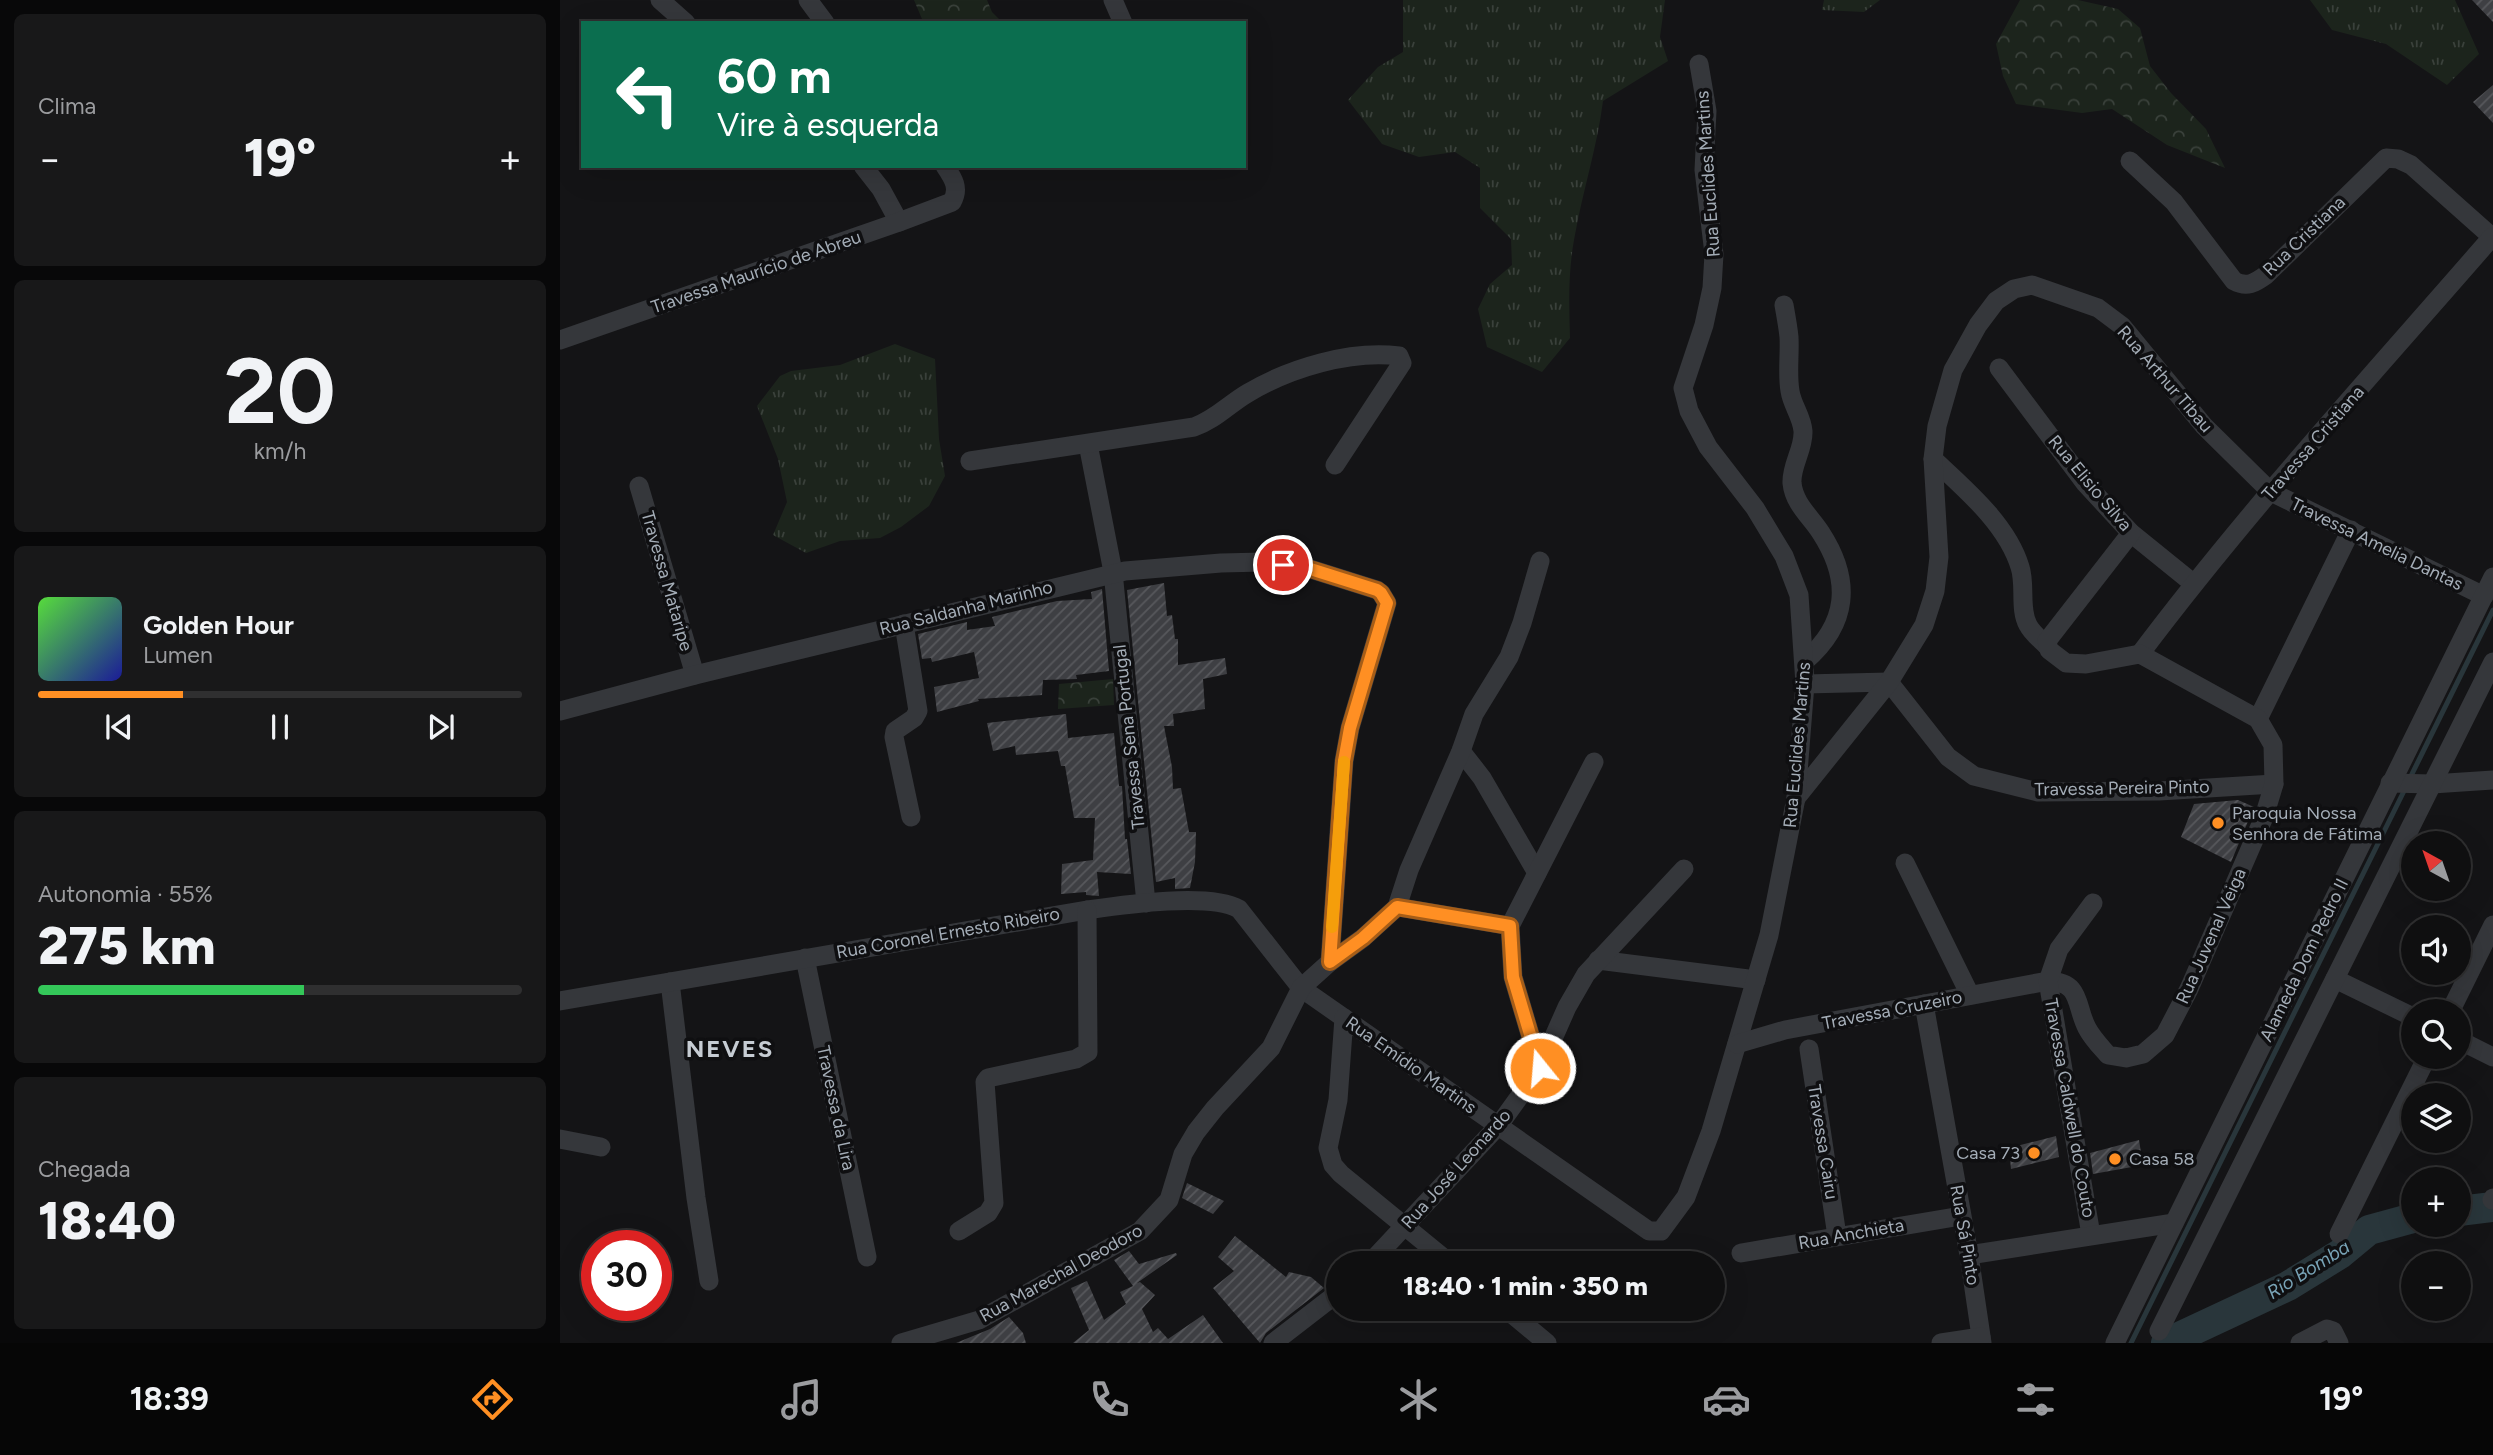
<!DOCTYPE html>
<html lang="pt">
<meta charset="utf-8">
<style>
:root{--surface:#0f0f10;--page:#181819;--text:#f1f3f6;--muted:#9b9c9f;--line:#2f2f30;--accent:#ff8f23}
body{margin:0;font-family:Figtree,sans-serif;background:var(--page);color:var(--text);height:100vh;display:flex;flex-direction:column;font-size:26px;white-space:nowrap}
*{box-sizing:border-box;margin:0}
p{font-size:23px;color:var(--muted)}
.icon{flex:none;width:38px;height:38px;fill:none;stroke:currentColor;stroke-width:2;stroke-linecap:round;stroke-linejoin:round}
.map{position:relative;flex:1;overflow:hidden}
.panel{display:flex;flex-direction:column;gap:14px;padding:14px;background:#080809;width:560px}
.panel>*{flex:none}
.banner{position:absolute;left:21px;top:21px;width:665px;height:147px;border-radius:0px;box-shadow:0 7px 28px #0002,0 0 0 2px var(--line);background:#0b6e4f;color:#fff;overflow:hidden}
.needle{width:46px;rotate:320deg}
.controls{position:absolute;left:1841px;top:831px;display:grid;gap:14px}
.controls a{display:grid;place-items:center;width:70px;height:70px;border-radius:50%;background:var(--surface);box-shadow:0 7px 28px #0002,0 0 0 2px var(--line);font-size:35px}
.speed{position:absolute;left:21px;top:1230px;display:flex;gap:14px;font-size:35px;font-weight:700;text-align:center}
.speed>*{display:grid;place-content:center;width:91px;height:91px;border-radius:50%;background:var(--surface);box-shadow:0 7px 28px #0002,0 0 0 2px var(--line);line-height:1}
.speed .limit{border:10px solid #d22;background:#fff;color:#111}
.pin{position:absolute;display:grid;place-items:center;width:60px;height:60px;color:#fff;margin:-30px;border:4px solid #fff;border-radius:50%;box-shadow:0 2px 7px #0007}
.me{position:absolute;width:77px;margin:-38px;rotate:343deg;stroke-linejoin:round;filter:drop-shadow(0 0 5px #0008)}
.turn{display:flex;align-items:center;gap:24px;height:147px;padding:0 21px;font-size:32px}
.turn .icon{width:91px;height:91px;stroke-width:2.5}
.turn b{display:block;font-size:49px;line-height:60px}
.big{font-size:52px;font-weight:800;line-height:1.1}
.panel .widget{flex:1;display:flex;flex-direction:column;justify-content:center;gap:10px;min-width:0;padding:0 24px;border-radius:10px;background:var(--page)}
.panel .dial{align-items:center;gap:0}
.dial b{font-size:91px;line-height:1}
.song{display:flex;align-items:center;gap:21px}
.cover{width:84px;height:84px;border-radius:10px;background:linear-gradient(135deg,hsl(110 70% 55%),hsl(240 70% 35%))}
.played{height:7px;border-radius:4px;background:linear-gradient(90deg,var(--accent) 30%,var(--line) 30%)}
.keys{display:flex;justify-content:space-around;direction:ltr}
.heat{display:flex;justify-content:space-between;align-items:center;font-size:38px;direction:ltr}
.charge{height:10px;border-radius:5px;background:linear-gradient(90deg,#34c759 55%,var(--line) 0)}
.trip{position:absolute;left:766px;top:1251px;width:399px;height:70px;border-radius:35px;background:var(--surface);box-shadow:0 7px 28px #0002,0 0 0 2px var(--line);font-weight:800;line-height:70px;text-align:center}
.dock{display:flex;height:112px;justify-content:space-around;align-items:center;background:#060606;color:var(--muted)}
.dock .icon{width:49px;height:49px}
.dock .selected{color:var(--accent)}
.dock b{font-size:32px;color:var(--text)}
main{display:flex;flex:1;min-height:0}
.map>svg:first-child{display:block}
</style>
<main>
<section class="panel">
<div class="widget"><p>Clima</p>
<div class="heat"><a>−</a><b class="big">19°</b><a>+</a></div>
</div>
<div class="widget dial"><b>20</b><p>km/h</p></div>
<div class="widget">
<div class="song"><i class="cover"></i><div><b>Golden Hour</b><p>Lumen</p></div></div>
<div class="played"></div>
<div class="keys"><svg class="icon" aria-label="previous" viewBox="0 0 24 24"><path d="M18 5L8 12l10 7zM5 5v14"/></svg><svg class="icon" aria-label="pause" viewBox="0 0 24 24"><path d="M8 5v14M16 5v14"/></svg><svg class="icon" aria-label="next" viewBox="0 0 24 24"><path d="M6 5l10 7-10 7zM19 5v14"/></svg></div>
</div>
<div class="widget"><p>Autonomia · 55%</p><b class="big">275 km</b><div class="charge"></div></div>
<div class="widget"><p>Chegada</p><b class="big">18:40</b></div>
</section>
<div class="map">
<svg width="1933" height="1343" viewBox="0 0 1933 1343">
<defs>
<pattern id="grass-tufts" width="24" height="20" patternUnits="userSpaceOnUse" patternTransform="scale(1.75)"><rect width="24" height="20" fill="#1c241c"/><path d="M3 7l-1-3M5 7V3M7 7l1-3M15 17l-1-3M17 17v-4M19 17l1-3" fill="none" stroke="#3a413b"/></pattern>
<pattern id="forest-crowns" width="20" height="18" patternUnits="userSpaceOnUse" patternTransform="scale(1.75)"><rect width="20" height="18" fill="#1c241c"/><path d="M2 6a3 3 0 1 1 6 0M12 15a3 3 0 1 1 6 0" fill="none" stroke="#3a413b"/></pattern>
<pattern id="building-hatch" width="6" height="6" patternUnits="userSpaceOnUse" patternTransform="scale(1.75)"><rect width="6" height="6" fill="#3e3f43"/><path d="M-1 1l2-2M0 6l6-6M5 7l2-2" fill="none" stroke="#57585c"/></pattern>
</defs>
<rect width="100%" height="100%" fill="#141416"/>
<!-- grass -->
<g fill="url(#grass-tufts)">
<path d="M843 0H1105L1100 37 1108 61 1043 101C1037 148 1022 193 1014 240 1008 273 1009 305 1010 338L982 372 927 347 918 309 930 284 952 265 951 239 920 208V168L895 152 859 157 822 144 788 100 818 67 843 52Z"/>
<path d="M1264 0H1320L1304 12 1262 10Z"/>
<path d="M1750 0H1895L1919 54 1887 85 1826 44 1772 30Z"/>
<path d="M335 344 375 359 379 439 385 476 369 506 341 527 320 538 280 541 246 553 213 535 227 502 218 459 197 406 220 376 231 371 280 365Z"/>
</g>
<!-- forest -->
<g fill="url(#forest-crowns)">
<path d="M354 0H427L432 12 443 23H371L362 19Z"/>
<path d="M1460 0H1518L1558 9 1580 28 1590 66 1611 93 1646 129 1665 168 1607 145 1552 109 1522 113 1456 104 1443 76 1436 44Z"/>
<path d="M553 679 554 705 498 709 499 684Z"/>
</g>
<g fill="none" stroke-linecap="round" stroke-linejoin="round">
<!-- stream -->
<g stroke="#29363b" stroke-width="5">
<path d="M1849 780 1933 610"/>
<path d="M1571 1343 1845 789"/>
</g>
<!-- river -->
<g stroke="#29363b" stroke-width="30">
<path d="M1899 1211 1933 1207"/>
<path d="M1606 1343 1728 1286 1780 1254 1809 1230 1853 1218"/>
</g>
</g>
<!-- building -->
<g fill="url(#building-hatch)">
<path d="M1912 0H1933V22Z"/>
<path d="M1933 85V123L1913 102Z"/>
<path d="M604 583 607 616 612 615 615 639H618V665L665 658 667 674 643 679 645 709 613 714 614 726H604L612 767 613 789 621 788 629 832H636L635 862 630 888 615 889V878L596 882 567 590Z"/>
<path d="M542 589 549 671 516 675 517 679 483 680 482 695 418 699 419 701 377 712 374 687 419 678 414 652 372 662 371 658 362 659 358 634 407 622V630L435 626 432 617 497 601 532 599 531 592Z"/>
<path d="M506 714 508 738 554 733 559 786H562L565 839H567L571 874 537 872 539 896 526 895V892L501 894 502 864 533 860 535 818H514L505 766H501L498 751 456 755 455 746 433 751 427 723Z"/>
<path d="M1678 800 1694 807 1671 862 1621 837 1634 804Z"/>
<path d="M1496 1136 1499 1157 1451 1169 1449 1148Z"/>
<path d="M1579 1140 1583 1165 1533 1174 1530 1153Z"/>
<path d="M627 1183 664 1201 653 1214 622 1198Z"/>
<path d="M675 1236 726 1277 729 1272 751 1277 764 1288 706 1333 700 1343 653 1288 674 1271 658 1257Z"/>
<path d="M569 1251 579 1264 616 1253 617 1255 577 1283 580 1282 595 1295 582 1309 593 1332 598 1328 608 1339 643 1315 663 1343H513L529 1330 511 1288 527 1281 544 1320 566 1304 560 1292 573 1286 554 1260Z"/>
<path d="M449 1317 463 1333 466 1343H396L430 1329Z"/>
</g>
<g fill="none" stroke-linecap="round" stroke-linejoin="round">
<!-- minor -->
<g stroke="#35373b" stroke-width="19">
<path d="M100 0 126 23"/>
<path d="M248 0 265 23"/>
<path d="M553 0 563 23"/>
<path d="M1570 161 1614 202 1674 281C1687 288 1695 283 1706 275L1826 158 1838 159 1851 165 1933 238"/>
<path d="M303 166 321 189 339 222"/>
<path d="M1224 305C1226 316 1228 327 1229 337 1230 355 1227 373 1230 391 1232 405 1242 417 1243 431 1244 449 1231 465 1232 483 1234 504 1251 517 1261 533 1292 581 1288 624 1245 661"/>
<path d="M0 340 339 222 392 202C400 188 393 178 385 166"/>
<path d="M1439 368 1525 483 1571 533 1634 584"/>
<path d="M528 444 553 572 586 903"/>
<path d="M1373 459C1405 489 1447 524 1460 567 1466 585 1459 609 1468 625 1472 633 1480 639 1486 645"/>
<path d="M410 461 634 427C655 420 669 404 688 393 730 368 790 350 839 356L842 363 775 465"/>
<path d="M79 486 135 675"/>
<path d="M344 624 358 711 354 718 335 731 334 737 351 817"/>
<path d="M1580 654C1689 509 1813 374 1932 237"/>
<path d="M1245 684 1329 682 1388 757 1414 776 1478 792 1599 791 1714 784"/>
<path d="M0 711 135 675 565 571 661 563 703 562 744 567 817 590 821 593 827 603 790 728 784 761 770 962"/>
<path d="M1698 719 1791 530"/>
<path d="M901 751 922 778 977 873"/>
<path d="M1830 783 1872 784 1933 780"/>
<path d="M1236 798 1329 682 1364 625 1375 591 1379 557 1373 459 1377 426 1393 370 1418 325 1436 301 1454 289 1472 285 1538 308 1562 326 1644 426 1711 492 1924 596"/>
<path d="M1345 863 1410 995"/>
<path d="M837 907 950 926"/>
<path d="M245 958 307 1257"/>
<path d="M1038 960 1196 980"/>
<path d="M1775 979 1853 1017"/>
<path d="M110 982 136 1198 149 1281"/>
<path d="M0 1001 527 910C562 905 649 892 679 909L741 988 1089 1231H1101L1126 1197 1151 1131 1209 935 1236 798 1245 684 1239 595 1224 556 1195 508 1148 447 1129 411 1123 388 1144 325 1152 288 1154 254 1144 170 1147 111 1139 64"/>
<path d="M1364 1004 1409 1255 1422 1343"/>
<path d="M1890 1012 1933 925"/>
<path d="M784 1018 778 1100 768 1148 773 1165 781 1174 891 1264"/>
<path d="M1899 1040 1933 1057"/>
<path d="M1177 1044 1225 1030 1488 981C1522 982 1515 1005 1527 1028 1532 1038 1541 1047 1548 1055L1566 1058 1583 1054 1605 1035 1629 989 1704 817 1714 784 1713 745 1698 719 1580 654 1526 664 1506 663 1489 650 1487 641 1571 533"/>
<path d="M1249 1049 1277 1236"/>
<path d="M980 1068 953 977 950 926 1034 762"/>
<path d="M0 1139 41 1147"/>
<path d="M1932 1200 1933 1198"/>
<path d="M399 1231 428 1213 434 1203 425 1082 428 1078 516 1059 528 1052 527 910"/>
<path d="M1779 1234 1867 1057"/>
<path d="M1531 1235 1488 981 1499 949 1533 903"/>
<path d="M1181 1253 1401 1216"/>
<path d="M1409 1255 1614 1223"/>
<path d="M809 1264 939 1125 980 1068 1007 1007 1026 974 1124 869"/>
<path d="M946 1309 987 1343"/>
<path d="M1599 1331 1933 662"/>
<path d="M341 1343 419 1320 580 1231 609 1200 623 1154 636 1132 655 1108 711 1048 741 988 770 962 803 938 837 907 849 870 901 751 914 714 949 657 962 623 980 561"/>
<path d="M713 1343 779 1292"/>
<path d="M1381 1343 1421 1337"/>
<path d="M1555 1343 1933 577"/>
<path d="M1740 1343 1767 1329 1773 1331 1779 1343"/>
</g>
</g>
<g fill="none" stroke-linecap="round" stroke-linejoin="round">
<defs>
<path id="route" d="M723 565 744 567 817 590 821 593 827 603 790 728 784 761 770 962 803 938 837 907 950 926 953 977 980 1068"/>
</defs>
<!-- route casing -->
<use href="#route" stroke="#a65d17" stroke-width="18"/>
<!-- route -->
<use href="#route" stroke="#ff8f23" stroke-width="12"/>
<!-- slow -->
<path stroke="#f59e0b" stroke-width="12" d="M772 927 784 762"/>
</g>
<!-- markers -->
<g fill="#ff8f23" stroke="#0f0f11" stroke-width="2.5">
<circle cx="1658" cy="823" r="7"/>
<circle cx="1474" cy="1153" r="7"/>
<circle cx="1555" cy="1159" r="7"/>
</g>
<g text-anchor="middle" stroke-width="7" stroke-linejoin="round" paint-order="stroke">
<!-- street labels -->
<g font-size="18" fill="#a4adb7" stroke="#0f0f11">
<text transform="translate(1148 174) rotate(-94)" y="6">Rua Euclides Martins</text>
<text transform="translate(1744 236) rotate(-44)" y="6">Rua Cristiana</text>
<text transform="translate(196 272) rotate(-19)" y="6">Travessa Maurício de Abreu</text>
<text transform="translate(1605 379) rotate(49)" y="6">Rua Arthur Tibau</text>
<text transform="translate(1753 443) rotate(-49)" y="6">Travessa Cristiana</text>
<text transform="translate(1530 483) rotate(50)" y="6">Rua Elisio Silva</text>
<text transform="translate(1817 544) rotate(26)" y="6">Travessa Amelia Dantas</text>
<text transform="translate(107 581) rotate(74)" y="6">Travessa Mataripe</text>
<text transform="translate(406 608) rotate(-14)" y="6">Rua Saldanha Marinho</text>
<text transform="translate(569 737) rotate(-96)" y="6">Travessa Sena Portugal</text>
<text transform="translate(1237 745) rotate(-85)" y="6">Rua Euclides Martins</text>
<text transform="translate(1562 788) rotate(-1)" y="6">Travessa Pereira Pinto</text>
<text transform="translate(388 933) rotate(-10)" y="6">Rua Coronel Ernesto Ribeiro</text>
<text transform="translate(1651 936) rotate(-66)" y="6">Rua Juvenal Veiga</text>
<text transform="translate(1744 960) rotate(-64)" y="6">Alameda Dom Pedro II</text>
<text transform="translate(1332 1010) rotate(-11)" y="6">Travessa Cruzeiro</text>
<text transform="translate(851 1065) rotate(35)" y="6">Rua Emídio Martins</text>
<text transform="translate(276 1108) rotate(78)" y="6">Travessa da Lira</text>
<text transform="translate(1510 1108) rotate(80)" y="6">Travessa Caldwell do Couto</text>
<text transform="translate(1263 1142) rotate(81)" y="6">Travessa Cairu</text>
<text transform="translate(896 1169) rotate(-48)" y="6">Rua José Leonardo</text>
<text transform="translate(1291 1234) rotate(-10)" y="6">Rua Anchieta</text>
<text transform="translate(1405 1235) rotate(80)" y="6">Rua Sá Pinto</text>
<text transform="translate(501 1273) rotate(-29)" y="6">Rua Marechal Deodoro</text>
</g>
<!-- poi labels -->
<g font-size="18" fill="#a4adb7" stroke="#0f0f11" text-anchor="start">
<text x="1672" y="819">Paroquia Nossa<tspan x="1672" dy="21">Senhora de Fátima</tspan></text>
<text x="1460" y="1159" text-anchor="end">Casa 73</text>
<text x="1569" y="1165">Casa 58</text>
</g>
<!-- water labels -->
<g font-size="19" font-style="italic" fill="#78a3b6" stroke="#0f0f11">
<text transform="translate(1748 1269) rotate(-32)" y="7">Rio Bomba</text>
</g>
<!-- district labels -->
<g font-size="24" font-weight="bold" letter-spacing="2" fill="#c6ccd3" stroke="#0f0f11">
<text x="170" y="1057">NEVES</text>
</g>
</g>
</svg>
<div class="controls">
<a><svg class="needle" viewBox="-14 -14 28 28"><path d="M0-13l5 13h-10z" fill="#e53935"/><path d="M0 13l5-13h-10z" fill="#9b9c9f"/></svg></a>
<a><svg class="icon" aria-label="sound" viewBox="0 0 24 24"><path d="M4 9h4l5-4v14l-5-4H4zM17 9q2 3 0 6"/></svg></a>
<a><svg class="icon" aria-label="search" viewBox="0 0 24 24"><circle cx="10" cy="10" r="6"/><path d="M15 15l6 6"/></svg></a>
<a><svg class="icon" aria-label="layers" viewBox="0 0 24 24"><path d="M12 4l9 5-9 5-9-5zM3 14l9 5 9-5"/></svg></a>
<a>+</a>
<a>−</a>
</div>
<div class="speed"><div class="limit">30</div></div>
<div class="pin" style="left:723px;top:565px;background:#d93025"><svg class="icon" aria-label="arrive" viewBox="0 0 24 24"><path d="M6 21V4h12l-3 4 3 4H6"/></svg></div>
<svg class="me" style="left:980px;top:1068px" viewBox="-20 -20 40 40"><circle r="17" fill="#ff8f23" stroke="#fff" stroke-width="3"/><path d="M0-11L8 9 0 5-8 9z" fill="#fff"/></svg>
<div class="trip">18:40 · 1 min · 350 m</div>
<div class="banner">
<div class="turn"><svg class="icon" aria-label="left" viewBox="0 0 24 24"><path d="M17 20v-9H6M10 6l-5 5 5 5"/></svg><div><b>60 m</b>Vire à esquerda</div></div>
</div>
</div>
</main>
<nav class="dock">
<b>18:39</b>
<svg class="icon selected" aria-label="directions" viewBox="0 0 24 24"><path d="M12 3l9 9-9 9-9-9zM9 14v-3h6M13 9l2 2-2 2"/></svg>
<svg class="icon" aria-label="music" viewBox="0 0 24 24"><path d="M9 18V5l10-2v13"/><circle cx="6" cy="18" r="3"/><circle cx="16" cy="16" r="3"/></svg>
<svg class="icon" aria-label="phone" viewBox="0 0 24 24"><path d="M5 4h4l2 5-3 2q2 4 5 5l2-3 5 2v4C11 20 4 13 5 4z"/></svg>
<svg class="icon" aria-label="climate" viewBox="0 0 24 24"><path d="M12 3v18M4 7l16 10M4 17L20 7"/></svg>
<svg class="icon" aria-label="car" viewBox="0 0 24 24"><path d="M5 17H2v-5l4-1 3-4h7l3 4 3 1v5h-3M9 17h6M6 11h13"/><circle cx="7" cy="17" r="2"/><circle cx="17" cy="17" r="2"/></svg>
<svg class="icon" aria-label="filters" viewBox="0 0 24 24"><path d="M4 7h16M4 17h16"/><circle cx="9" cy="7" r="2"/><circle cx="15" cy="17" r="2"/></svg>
<b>19°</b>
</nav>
